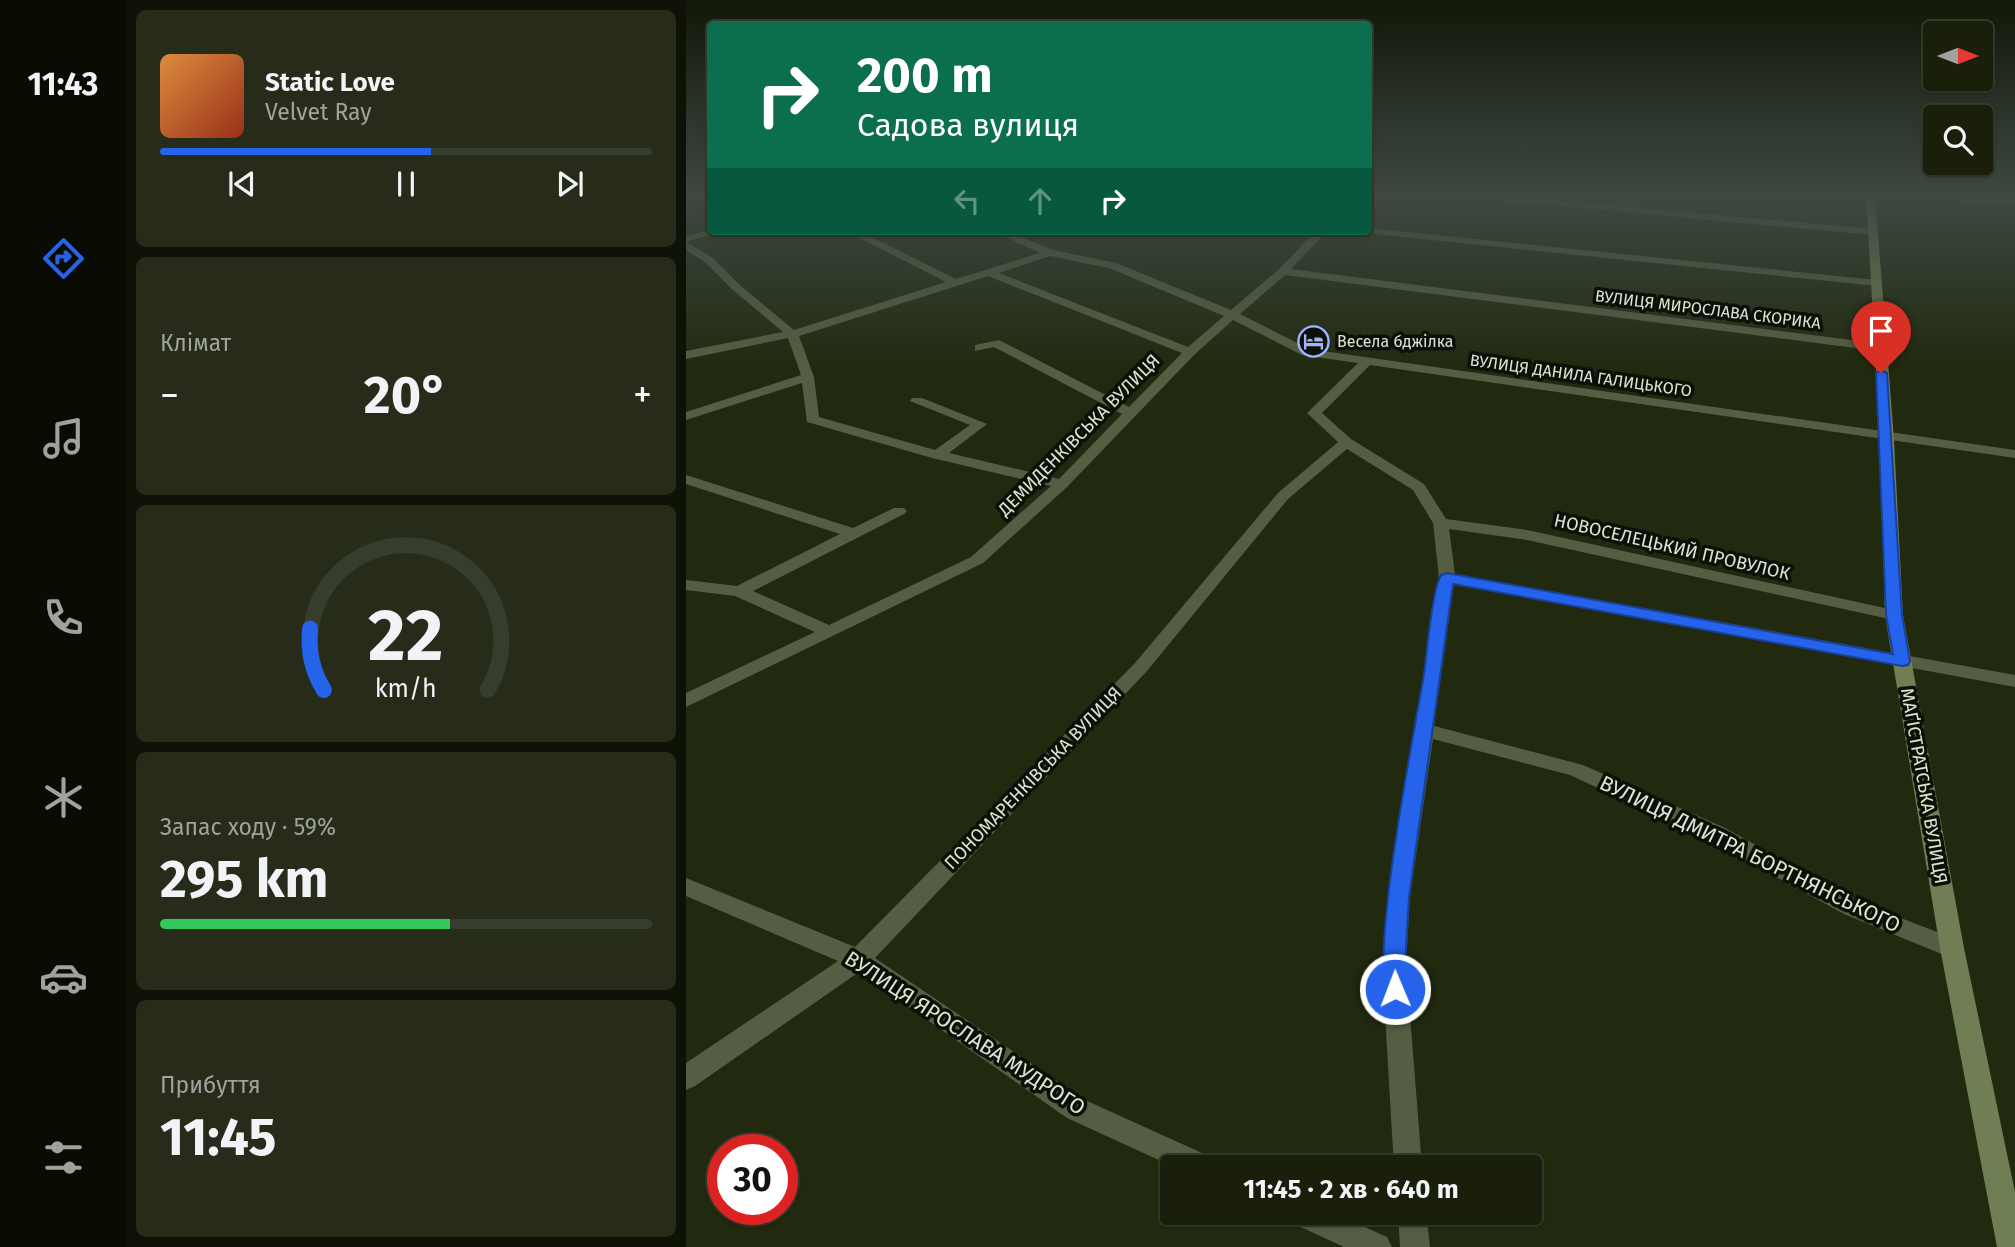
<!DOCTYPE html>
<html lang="uk">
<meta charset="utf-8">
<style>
:root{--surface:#191f0b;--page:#262c19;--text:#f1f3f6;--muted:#9fa29d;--line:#373d2c;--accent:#2563eb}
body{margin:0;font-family:"Fira Sans",sans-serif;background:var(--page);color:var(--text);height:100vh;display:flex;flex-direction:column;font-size:26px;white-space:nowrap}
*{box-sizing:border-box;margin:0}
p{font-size:23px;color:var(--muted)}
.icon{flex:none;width:38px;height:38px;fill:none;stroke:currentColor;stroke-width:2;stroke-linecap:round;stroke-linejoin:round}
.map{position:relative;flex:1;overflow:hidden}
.panel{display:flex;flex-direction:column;gap:10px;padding:10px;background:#0e1106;width:560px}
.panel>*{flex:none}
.hud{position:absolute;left:21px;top:21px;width:665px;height:214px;border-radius:7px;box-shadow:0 2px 5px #0004,0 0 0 2px var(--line);background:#0b6e4f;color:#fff;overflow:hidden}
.needle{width:46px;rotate:90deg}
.buttons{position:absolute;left:1237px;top:21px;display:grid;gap:14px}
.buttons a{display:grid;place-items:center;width:70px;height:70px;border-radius:7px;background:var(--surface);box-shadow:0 2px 5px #0004,0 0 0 2px var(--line);font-size:35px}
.speed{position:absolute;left:21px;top:1134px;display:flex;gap:14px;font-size:35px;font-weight:700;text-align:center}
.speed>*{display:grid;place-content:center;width:91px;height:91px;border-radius:50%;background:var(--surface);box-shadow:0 2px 5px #0004,0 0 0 2px var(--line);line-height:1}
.speed .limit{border:10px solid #d22;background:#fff;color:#111}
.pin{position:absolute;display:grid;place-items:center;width:60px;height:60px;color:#fff;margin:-72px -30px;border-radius:50% 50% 50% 0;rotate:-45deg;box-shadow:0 0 7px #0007}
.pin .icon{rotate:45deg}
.me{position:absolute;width:77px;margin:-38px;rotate:359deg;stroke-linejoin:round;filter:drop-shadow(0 0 5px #0008)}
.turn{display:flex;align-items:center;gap:24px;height:147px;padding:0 35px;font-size:32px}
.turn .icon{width:91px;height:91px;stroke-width:2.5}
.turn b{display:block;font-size:49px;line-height:60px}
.lanes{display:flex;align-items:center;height:66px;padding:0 35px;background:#0003;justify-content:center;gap:35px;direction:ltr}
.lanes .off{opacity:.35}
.big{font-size:52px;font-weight:700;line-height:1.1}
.panel .card{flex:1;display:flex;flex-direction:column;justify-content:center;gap:10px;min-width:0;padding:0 24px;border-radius:10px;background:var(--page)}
.panel .dial{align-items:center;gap:0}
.dial svg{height:182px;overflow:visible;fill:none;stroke:var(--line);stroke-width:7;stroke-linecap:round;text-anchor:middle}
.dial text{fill:var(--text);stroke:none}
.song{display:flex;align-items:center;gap:21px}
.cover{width:84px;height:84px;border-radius:10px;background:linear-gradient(135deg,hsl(30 70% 55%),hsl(10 70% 35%))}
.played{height:7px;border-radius:4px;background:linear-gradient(90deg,var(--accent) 55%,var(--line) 55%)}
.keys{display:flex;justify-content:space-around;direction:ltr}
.heat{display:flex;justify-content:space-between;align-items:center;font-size:38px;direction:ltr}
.charge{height:10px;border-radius:5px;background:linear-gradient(90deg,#34c759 59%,var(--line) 0)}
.trip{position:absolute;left:474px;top:1155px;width:382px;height:70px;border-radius:7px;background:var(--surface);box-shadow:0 2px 5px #0004,0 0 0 2px var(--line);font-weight:700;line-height:70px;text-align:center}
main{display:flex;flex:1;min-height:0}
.menu{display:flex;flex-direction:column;width:126px;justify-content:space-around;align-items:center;background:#0a0c04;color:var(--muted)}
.menu .icon{width:49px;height:49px}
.menu .active{color:var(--accent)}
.menu b{font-size:32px;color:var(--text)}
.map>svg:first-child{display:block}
</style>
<main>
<nav class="menu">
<b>11:43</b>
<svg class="icon active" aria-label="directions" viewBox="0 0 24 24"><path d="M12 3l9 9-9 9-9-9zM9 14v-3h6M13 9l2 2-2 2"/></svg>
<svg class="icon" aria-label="music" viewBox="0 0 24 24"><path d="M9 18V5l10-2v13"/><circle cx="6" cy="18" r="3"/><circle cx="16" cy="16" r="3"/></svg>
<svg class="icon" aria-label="phone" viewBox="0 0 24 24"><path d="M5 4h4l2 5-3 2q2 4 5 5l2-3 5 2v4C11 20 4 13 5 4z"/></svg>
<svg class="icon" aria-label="climate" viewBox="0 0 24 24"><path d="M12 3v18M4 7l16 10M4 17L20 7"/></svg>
<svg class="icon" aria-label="car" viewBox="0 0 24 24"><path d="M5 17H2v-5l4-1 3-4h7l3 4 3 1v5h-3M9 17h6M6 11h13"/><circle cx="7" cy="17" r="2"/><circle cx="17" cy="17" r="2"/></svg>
<svg class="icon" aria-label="filters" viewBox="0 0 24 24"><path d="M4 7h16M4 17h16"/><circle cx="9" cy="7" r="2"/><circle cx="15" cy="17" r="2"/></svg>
</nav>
<section class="panel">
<div class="card">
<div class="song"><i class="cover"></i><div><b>Static Love</b><p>Velvet Ray</p></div></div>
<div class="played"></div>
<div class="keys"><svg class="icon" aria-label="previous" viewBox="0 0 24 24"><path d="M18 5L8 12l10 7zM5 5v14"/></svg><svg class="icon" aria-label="pause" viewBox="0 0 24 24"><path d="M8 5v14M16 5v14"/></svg><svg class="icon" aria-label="next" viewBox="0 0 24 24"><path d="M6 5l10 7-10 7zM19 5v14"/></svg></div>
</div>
<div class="card"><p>Клімат</p>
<div class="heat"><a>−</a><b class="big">20°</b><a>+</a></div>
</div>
<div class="card dial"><svg viewBox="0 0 100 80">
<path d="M14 69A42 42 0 1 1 86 69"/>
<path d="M14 69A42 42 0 0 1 8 42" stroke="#2563eb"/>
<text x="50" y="56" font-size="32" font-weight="700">22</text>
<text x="50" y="72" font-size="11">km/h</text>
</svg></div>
<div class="card"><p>Запас ходу · 59%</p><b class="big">295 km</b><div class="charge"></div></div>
<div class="card"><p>Прибуття</p><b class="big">11:45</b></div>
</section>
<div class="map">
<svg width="1329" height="1247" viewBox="0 0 1329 1247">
<rect width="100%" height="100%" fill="#21290f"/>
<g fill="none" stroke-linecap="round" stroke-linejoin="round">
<!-- street -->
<g fill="#555e43" fill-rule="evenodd">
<path d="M783 195H814L1187 229 1192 232 1187 235 788 198Z"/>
<path d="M682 228 1191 280 1197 283 1191 286 678 233 677 231H682Z"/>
<path d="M24 230 38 231 0 242 27 258 55 286 108 330 260 282 160 231H173L270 279 354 253 306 231H320L367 250 430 263 545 310 593 269 630 231H641L605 269 1197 344V350L1193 351 599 275 554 314 623 349 1329 450V458L684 365 636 413 665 439 738 484 760 519 841 530 1208 610 1217 615 1208 620 841 540 763 529 769 574 1329 675V687L768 584 748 726 897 765 1037 827 1174 902 1274 941 1278 948 1274 955 1266 958 1258 955 1158 914 1021 839 884 775 747 739 724 897 720 964 736 1167H708L696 964 702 897 753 578 747 523 727 490 661 449 602 499 461 671 189 958 399 1100 527 1158 531 1167H488L381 1118 173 972 9 1086 0 1090V1063L152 961 0 896V878L169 947 449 663 592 493 652 442 621 413 672 363 616 355 547 320 508 355 381 487 297 563 0 707V693L129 632 49 596 0 590V580L51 586 154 534 0 484V475L167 528 208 508H218L221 511 218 514 67 591 143 625 285 557 365 486 246 458 121 422 116 383 0 420V412L115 375 102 338 0 359V351L97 332 47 290 19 262 0 250V236ZM364 256 423 268 538 316 502 347 313 273ZM302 276 496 353 443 407 313 340 289 345V351L308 347 436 414 373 479 263 453 301 424 236 398H226L224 401 284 425 249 450 133 417 128 377 113 336Z"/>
<path d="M602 1213H648L701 1237 706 1247H658L606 1223Z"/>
<path d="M712 1213H740L744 1247H714Z"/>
</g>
<!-- secondary -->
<g fill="#707e53" fill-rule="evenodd">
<path d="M1180 195H1189L1208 440 1217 615 1278 948 1329 1192V1247H1311L1254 948 1199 615 1194 440Z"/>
<path d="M1244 195 1329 199V205L1249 198Z"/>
</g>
</g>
<!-- sky -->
<linearGradient id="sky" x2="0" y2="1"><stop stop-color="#121708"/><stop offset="0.53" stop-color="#3d4942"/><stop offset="1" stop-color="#3d4942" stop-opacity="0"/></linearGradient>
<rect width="1329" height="369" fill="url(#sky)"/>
<!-- route -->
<path fill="#2563eb" stroke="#184099" stroke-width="2" d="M1195 370 1201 373 1216 615 1224 661 1222 665 1216 666 767 584 723 897 719 964 721 989 717 995 709 998 702 995C683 958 729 728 738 674 741 651 746 592 755 575L761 573 1207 654 1200 615 1190 373Z"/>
<!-- icons -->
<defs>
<symbol id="hotel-ring" viewBox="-11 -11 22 22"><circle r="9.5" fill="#0c1006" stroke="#a0b3fd" stroke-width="1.5"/><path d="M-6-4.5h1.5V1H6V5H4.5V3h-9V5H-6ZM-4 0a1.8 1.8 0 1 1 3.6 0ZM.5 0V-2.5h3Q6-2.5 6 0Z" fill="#a0b3fd"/></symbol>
</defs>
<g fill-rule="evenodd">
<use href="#hotel-ring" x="610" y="324" width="35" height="35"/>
</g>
<g text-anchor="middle" stroke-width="7" stroke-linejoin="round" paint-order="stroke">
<!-- far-street labels -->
<g font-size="16" fill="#dee4d4" stroke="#0c1006">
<text transform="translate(1022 309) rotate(7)" y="6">ВУЛИЦЯ МИРОСЛАВА СКОРИКА</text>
<text transform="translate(895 375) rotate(8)" y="6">ВУЛИЦЯ ДАНИЛА ГАЛИЦЬКОГО</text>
</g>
<!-- far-poi labels -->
<g font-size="16" fill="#dee4d4" stroke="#0c1006" text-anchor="start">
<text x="651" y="347">Весела бджілка</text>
</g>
<!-- street labels -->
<g font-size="18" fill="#dee4d4" stroke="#0c1006">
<text transform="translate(393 435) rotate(-45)" y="6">ДЕМИДЕНКІВСЬКА ВУЛИЦЯ</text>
<text transform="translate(986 547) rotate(13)" y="6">НОВОСЕЛЕЦЬКИЙ ПРОВУЛОК</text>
<text transform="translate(347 778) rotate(-46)" y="6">ПОНОМАРЕНКІВСЬКА ВУЛИЦЯ</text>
<text transform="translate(1238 786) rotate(80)" y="6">МАҐІСТРАТСЬКА ВУЛИЦЯ</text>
</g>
<!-- near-street labels -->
<g font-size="21" fill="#dee4d4" stroke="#0c1006">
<text transform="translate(1064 854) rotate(26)" y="7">ВУЛИЦЯ ДМИТРА БОРТНЯНСЬКОГО</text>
<text transform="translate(279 1033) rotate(33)" y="7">ВУЛИЦЯ ЯРОСЛАВА МУДРОГО</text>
</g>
</g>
</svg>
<div class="buttons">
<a><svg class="needle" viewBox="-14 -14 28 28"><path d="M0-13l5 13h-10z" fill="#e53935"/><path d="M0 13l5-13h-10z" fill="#9fa29d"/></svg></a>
<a><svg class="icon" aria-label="search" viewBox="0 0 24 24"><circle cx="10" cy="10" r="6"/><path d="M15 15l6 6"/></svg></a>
</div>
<div class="speed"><div class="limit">30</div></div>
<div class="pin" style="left:1195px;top:373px;background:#d93025"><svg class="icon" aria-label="arrive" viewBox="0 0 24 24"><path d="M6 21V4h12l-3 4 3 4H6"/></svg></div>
<svg class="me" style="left:709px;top:989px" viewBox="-20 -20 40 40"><circle r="17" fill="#2563eb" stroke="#fff" stroke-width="3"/><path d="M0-11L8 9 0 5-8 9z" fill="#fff"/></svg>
<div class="trip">11:45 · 2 хв · 640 m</div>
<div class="hud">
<div class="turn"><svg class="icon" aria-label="right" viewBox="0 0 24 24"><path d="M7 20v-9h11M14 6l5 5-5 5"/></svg><div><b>200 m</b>Садова вулиця</div></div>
<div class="lanes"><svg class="icon off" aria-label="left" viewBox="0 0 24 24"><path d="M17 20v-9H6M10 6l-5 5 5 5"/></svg><svg class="icon off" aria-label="ahead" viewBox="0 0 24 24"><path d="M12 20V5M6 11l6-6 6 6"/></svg><svg class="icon" aria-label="right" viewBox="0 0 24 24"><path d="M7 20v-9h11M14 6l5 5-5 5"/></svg></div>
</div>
</div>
</main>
